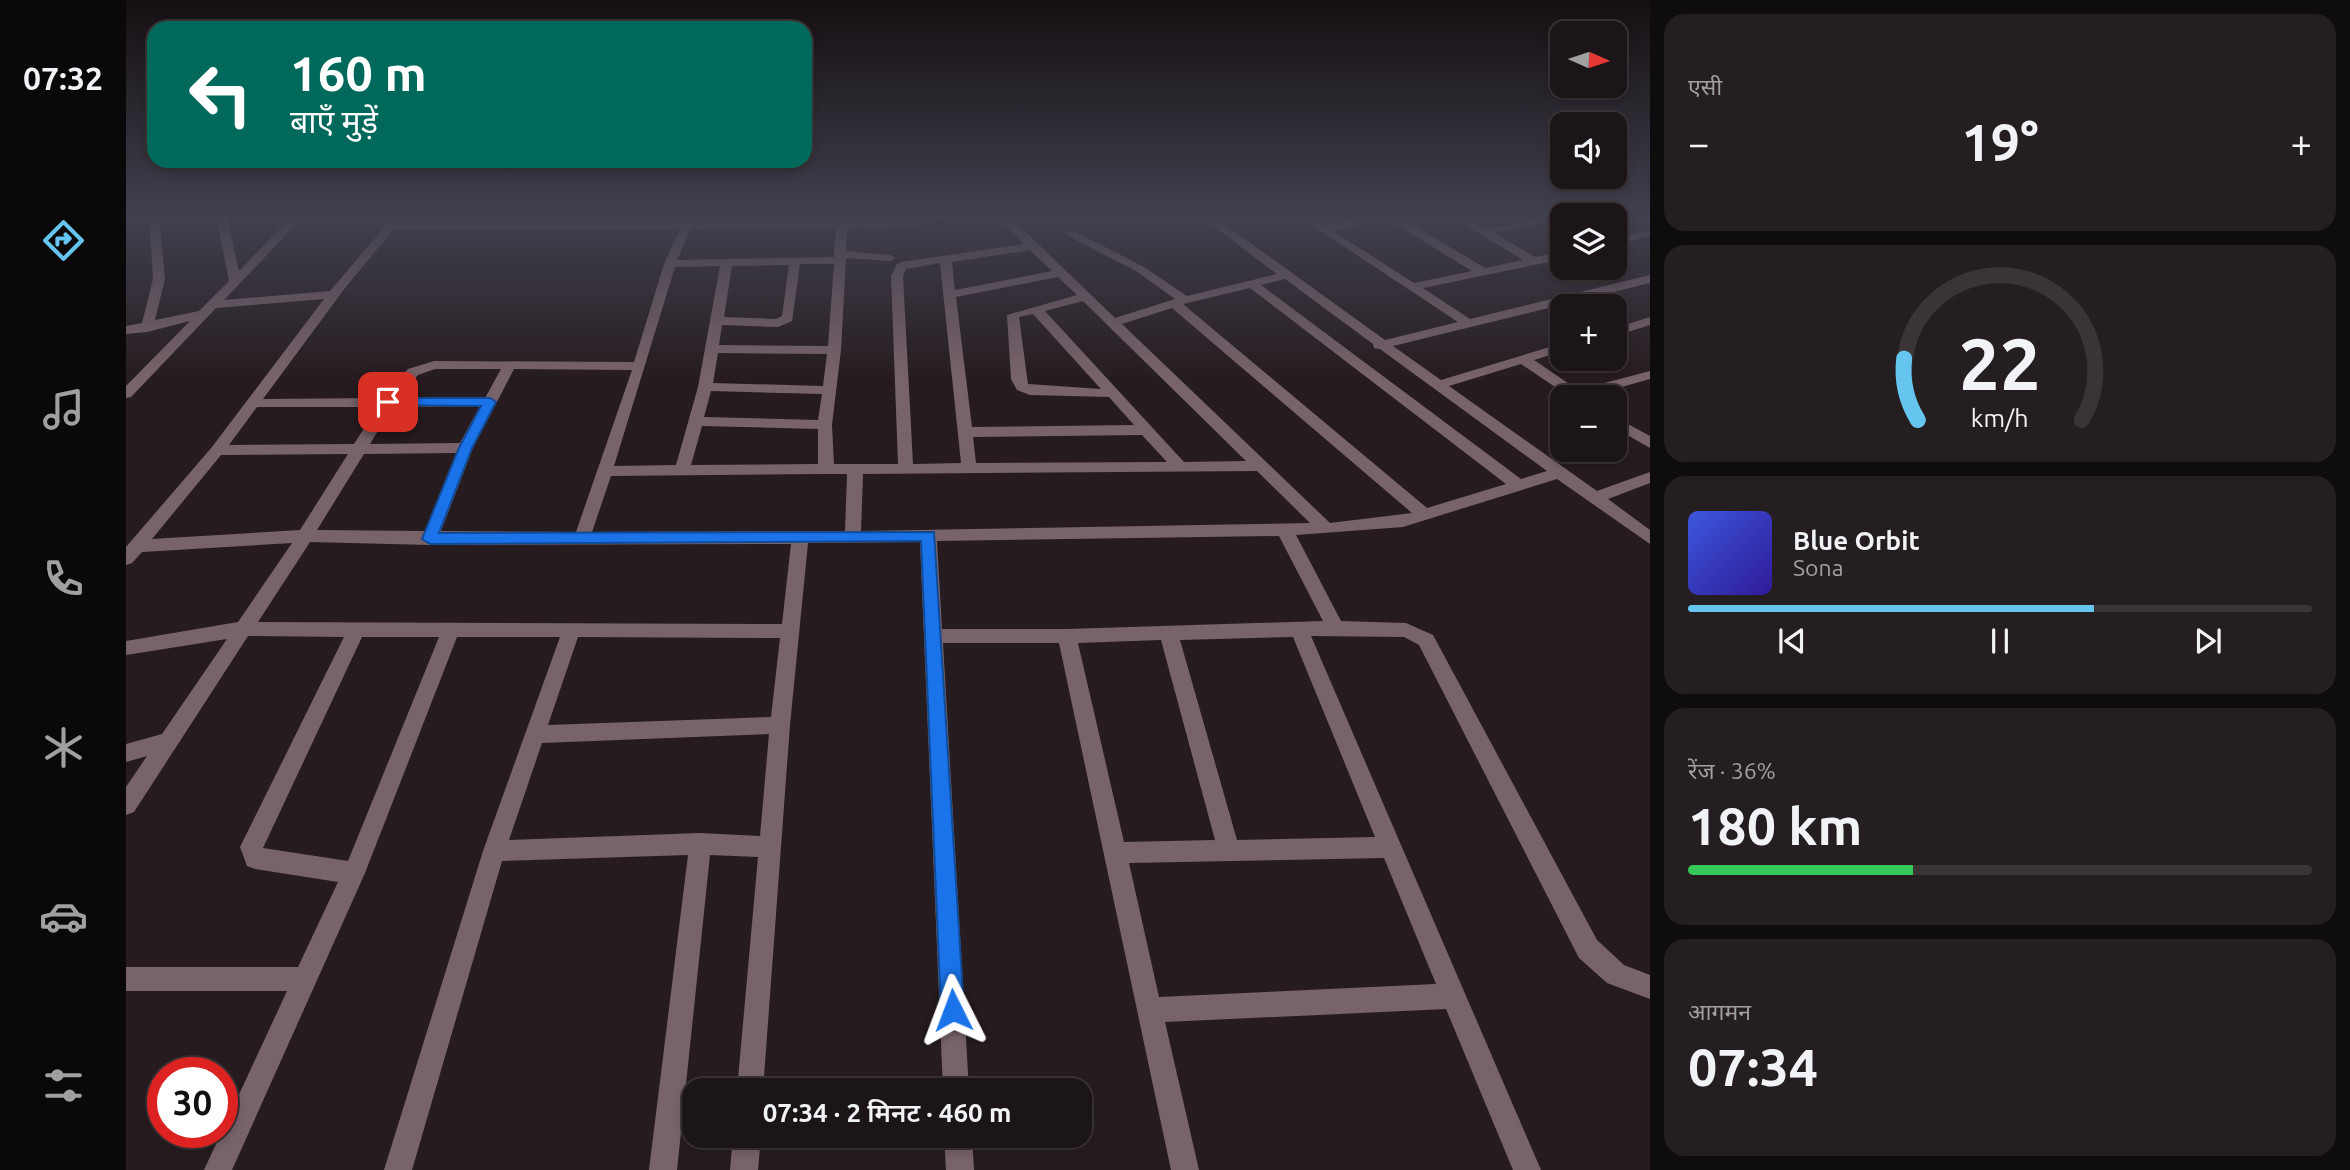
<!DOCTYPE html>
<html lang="hi">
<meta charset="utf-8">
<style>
:root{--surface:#1c1518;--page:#251e21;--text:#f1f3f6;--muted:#a09fa2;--line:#3a3437;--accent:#65c5ef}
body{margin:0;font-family:Ubuntu,"Noto Sans Devanagari",sans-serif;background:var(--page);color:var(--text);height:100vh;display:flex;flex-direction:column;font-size:26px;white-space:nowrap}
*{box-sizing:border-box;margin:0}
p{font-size:23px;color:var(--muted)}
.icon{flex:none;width:38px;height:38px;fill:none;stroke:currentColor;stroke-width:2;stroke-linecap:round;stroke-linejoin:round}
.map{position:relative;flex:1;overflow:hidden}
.details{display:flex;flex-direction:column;gap:14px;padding:14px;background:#0f0c0d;width:700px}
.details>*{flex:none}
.hud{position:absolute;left:21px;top:21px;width:665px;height:147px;border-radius:21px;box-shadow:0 4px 10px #0003,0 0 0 2px var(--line);background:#00695c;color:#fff;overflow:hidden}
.needle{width:46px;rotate:93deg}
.tools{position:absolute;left:1424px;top:21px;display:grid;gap:14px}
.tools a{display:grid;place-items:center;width:77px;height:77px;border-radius:14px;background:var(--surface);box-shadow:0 4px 10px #0003,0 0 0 2px var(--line);font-size:35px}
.speed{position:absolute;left:21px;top:1057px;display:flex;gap:14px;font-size:35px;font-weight:700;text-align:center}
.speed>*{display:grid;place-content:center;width:91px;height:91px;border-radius:50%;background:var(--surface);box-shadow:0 4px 10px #0003,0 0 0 2px var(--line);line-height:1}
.speed .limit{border:10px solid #d22;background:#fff;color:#111}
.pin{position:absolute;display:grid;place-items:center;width:60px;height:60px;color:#fff;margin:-30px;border-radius:14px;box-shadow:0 4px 10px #0006}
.me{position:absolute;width:77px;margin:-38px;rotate:357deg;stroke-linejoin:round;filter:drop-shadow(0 0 5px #0008)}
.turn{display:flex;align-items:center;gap:24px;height:147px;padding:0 28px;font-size:32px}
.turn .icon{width:91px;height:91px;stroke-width:2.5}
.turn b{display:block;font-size:49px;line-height:60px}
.big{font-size:52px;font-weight:600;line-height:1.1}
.details .widget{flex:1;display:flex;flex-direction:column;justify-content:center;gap:10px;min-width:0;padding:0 24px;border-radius:21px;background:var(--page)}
.details .dial{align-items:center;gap:0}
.dial svg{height:182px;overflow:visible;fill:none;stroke:var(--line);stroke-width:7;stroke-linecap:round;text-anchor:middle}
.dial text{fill:var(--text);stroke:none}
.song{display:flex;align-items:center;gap:21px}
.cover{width:84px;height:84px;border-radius:10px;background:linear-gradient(135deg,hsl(230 70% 55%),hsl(250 70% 35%))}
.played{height:7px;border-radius:4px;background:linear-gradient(90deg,var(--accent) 65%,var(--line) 65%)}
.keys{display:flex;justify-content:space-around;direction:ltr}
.heat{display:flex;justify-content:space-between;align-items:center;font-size:38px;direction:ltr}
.charge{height:10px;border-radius:5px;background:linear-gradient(90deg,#34c759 36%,var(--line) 0)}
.trip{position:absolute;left:556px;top:1078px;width:410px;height:70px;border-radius:21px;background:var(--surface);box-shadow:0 4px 10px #0003,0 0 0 2px var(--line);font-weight:600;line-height:70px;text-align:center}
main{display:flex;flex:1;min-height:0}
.tabs{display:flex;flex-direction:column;width:126px;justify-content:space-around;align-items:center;background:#0b080a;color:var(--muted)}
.tabs .icon{width:49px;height:49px}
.tabs .selected{color:var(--accent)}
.tabs b{font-size:32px;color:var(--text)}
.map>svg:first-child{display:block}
</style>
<main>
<nav class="tabs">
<b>07:32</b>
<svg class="icon selected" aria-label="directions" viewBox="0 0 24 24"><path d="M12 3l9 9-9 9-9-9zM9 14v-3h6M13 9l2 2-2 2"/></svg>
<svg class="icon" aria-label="music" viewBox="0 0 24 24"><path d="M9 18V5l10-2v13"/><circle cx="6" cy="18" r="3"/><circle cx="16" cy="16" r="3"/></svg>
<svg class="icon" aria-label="phone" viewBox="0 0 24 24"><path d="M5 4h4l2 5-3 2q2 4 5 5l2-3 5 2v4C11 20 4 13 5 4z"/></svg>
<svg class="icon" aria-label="climate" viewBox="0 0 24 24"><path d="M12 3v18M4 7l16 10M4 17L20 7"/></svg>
<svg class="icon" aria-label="car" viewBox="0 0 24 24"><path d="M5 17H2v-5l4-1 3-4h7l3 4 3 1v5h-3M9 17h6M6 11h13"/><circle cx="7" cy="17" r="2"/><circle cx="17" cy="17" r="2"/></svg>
<svg class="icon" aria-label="filters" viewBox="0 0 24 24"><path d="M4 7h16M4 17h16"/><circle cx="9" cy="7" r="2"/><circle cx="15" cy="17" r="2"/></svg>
</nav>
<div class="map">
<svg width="1524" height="1170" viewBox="0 0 1524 1170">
<rect width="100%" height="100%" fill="#261c20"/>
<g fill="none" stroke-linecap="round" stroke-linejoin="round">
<!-- minor -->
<g fill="#79636b" fill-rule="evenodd">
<path d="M23 216H33L39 279 29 320 73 311 103 281 90 216H101L113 271 166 216H178L98 300 204 291 268 216 275 217 274 223 557 222 563 217 567 218 568 222H751L756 218C782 221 806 216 832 216L783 227 721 228 720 251 764 255 770 258 764 261 720 258 715 350 706 425 708 464H772L765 276 771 264 775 262 898 244 871 216H883L989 318 1049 299 1010 271 940 235V231H948L1018 267 1061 296 1151 274 1074 216H1087L1259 340 1332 322 1172 216H1185L1199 226 1242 216H1272L1359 268 1397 260 1325 216H1339L1360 229 1431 216V220L1368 233 1409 257 1437 252V259L1297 288 1344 319 1524 275V283L1267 346 1315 380 1437 343V351L1408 360 1452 390 1524 371V379L1460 397H1444L1395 364 1323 386 1471 491 1524 472V483L1482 499 1524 530V544L1431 479 1277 527 1170 535 1215 621 1280 623 1307 635 1471 940 1498 965 1524 975V999L1481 983 1453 958 1293 645 1278 637 1185 636 1415 1170H1387L1320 1009 1039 1022 1073 1170H1045L933 643H817L843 1090H817L794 542 682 543 664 725 637 1090H611L632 857 584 855 551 1170H523L562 855 376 861 286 1170H258L357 851 434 637H331L239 873 106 1170H78L161 991H0V967H172L212 882 129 869 121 866 114 847 218 637 122 636 8 812 0 815V787L21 756 0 762V744L36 734 101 639 0 655V641L112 622 166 543 16 552 6 563 0 565V547L86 447 198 299 90 308 5 397 0 398V386L64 321 21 332 0 334V326L16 323 27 279ZM1261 219 1346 271 1288 283 1207 231ZM710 228 708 257 551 260 565 229ZM268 229H554L538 264 508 362 308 361 282 369 257 398 137 399 219 288ZM904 250 926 271 829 290 826 262ZM814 263 835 463 787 464 777 276 780 269ZM674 264H708L702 346 593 345 596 325 652 327 666 321ZM663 265 656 316 650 319 598 317 606 266ZM594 266 572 387 550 465 488 466 549 267ZM932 277 951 295 881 315 885 379 891 390 904 395 983 397 1008 425 846 427 830 297ZM1159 279 1247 344 1248 348 1254 349 1421 471 1395 479 1135 285ZM1124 288 1380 484 1301 508 1057 304ZM957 301 1120 461 1058 462 919 311ZM1046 308 1286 513 1204 523 996 324ZM907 314 975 389 902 384 893 317ZM592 353 701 354 697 386 587 383ZM309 369H375L359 398H272L292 375ZM388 369 506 370 450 532 315 531 347 448ZM585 391 696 394 692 420 578 417ZM354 406 334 443 244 444 266 407ZM131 407H252L228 444 103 445ZM576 426 692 429V464L565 465ZM1016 435 1041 462 850 463 847 437ZM330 453 299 531 191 530 238 454ZM222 454 174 530 26 539 95 455ZM1131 471 1184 523 735 531 737 474ZM694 474H721L719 531 466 532 485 476ZM1153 536 1197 621 941 629H816L811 541ZM184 542 304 545 665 544 656 624 132 622ZM236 637H313L222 861 137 848ZM452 637 654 638 645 717 422 725ZM1167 637 1249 837 1111 840 1054 640ZM1035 640 1089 840 998 842 952 643ZM643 734 634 836 574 833 383 840 416 743ZM1258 858 1310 984 1033 997 1003 863Z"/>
<path d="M1506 216 1524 218V225L1507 218Z"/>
<path d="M1524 230V236L1489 245V239Z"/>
<path d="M1524 317V325L1489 336V328Z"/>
<path d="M1489 417 1524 436V448L1489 428Z"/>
<path d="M607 1136H635L632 1170H604Z"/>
<path d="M818 1136H846L848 1170H820Z"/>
</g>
</g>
<!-- sky -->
<linearGradient id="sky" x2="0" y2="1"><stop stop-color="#150f12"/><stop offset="0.57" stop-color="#41404e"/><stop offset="1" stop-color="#41404e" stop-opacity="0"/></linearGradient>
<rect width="1524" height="380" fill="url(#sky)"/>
<!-- route -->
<path fill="#1a73e8" stroke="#114b97" stroke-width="2" d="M262 398H364L370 402 346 448 313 533 808 532 838 1010 835 1018 827 1022 818 1018 815 1010 795 541 304 544 296 539 333 448 355 406 257 405 255 402Z"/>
</svg>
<div class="tools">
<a><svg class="needle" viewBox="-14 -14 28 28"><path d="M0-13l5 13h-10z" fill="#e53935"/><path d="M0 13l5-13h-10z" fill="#a09fa2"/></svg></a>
<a><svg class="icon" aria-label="sound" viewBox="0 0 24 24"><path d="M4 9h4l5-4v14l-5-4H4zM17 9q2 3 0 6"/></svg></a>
<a><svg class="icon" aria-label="layers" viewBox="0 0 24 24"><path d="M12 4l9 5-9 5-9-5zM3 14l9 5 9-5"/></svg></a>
<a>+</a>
<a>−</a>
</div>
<div class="speed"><div class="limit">30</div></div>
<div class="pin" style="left:262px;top:402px;background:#d93025"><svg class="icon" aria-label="arrive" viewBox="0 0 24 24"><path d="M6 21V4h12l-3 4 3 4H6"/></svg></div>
<svg class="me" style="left:827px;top:1010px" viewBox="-20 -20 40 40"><path d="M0-17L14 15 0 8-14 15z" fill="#1a73e8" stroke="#fff" stroke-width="4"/></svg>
<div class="trip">07:34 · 2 मिनट · 460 m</div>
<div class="hud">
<div class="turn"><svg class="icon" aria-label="left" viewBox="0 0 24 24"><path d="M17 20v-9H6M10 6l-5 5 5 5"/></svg><div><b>160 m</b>बाएँ मुड़ें</div></div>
</div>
</div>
<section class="details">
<div class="widget"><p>एसी</p>
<div class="heat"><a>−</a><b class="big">19°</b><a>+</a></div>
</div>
<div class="widget dial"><svg viewBox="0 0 100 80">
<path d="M14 69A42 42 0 1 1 86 69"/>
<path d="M14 69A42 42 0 0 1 8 42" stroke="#65c5ef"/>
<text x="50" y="56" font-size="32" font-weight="700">22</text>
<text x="50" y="72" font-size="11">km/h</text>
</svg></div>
<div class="widget">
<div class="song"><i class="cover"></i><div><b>Blue Orbit</b><p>Sona</p></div></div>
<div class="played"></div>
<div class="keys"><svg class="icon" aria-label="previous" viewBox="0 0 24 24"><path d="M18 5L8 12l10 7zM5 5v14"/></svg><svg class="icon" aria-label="pause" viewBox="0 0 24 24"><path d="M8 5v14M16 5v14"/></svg><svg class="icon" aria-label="next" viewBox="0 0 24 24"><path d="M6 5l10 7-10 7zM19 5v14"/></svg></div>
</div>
<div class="widget"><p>रेंज · 36%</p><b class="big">180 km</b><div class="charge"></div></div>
<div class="widget"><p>आगमन</p><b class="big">07:34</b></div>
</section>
</main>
